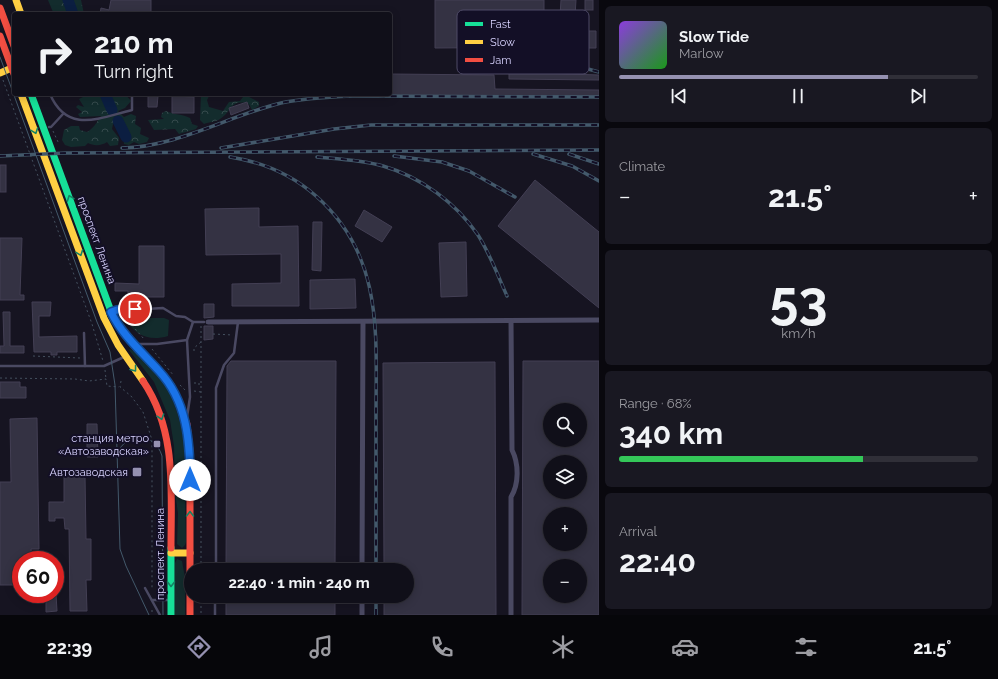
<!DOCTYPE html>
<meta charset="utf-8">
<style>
:root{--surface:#100f19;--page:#191822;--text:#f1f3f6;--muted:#9c9ca2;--line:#302f38;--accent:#9591b1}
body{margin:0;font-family:Raleway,sans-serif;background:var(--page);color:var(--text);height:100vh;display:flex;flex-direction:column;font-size:15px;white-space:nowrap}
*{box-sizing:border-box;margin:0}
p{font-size:13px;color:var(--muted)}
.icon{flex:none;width:22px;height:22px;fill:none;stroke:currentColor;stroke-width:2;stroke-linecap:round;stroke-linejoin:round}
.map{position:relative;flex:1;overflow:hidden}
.drawer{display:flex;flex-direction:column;gap:6px;padding:6px;background:#09080e;width:399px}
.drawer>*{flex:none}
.banner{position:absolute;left:12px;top:12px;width:380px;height:84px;border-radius:4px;box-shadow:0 2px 10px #0003,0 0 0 1px var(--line);background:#100f19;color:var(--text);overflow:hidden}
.buttons{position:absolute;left:543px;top:403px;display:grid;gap:8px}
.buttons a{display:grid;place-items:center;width:44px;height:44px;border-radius:50%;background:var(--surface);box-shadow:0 2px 10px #0003,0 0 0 1px var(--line);font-size:20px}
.speed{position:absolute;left:12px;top:551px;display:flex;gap:8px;font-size:20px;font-weight:700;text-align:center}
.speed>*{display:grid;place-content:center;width:52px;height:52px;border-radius:50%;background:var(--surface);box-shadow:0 2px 10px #0003,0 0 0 1px var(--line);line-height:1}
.speed .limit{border:6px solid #d22;background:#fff;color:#111}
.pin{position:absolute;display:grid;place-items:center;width:34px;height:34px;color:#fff;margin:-17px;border:2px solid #fff;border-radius:50%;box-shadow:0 1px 4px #0007}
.me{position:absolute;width:44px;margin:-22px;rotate:0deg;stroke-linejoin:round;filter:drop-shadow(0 0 3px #0008)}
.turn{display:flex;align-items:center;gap:14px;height:84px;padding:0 16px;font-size:18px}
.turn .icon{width:52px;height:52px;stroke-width:2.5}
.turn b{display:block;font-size:28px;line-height:34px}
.big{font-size:30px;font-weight:700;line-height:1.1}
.drawer .widget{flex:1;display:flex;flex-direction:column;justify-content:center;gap:6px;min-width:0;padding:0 14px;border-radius:6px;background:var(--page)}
.drawer .dial{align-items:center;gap:0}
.dial b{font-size:52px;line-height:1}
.song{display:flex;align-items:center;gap:12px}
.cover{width:48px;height:48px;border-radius:6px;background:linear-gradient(135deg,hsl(270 70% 55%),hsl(120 70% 35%))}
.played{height:4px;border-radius:2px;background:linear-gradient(90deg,var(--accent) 75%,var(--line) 75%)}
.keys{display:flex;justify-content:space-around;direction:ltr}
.heat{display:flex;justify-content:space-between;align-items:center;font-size:22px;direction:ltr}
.charge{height:6px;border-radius:3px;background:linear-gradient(90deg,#34c759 68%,var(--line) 0)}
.trip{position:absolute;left:184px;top:563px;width:230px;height:40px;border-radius:20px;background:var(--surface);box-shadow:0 2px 10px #0003,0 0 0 1px var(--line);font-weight:700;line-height:40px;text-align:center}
.menu{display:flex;height:64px;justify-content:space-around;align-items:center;background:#06060a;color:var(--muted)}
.menu .icon{width:28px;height:28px}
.menu .active{color:var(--accent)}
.menu b{font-size:18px;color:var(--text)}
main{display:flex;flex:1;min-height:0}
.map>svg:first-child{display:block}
</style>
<main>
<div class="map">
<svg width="599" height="615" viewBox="0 0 599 615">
<defs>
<pattern id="forest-crowns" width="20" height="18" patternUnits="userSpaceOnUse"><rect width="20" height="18" fill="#132c2d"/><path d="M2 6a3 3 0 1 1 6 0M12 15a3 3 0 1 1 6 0" fill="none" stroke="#354a4c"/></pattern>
</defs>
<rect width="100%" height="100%" fill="#161421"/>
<!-- grass -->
<g fill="#132c2d">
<path d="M124 318H164L169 320 168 336C149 342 135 335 124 318Z"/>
<path d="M130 349C164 368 178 406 184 441L186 542 185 545 182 548 177 544 178 513 175 493 174 446 170 420 154 382 129 350Z"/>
<path d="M177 559 182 561 185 578V615H175V563Z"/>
</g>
<!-- forest -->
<g fill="url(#forest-crowns)">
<path d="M48 0H81L84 14H57L53 12Z"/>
<path d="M79 94H125L131 101 125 108 118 111 124 117 131 114 136 116 135 124 141 128 140 134 149 138 147 142 139 144 134 142 129 145 124 144 123 134 126 129 122 126V122L113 124 112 129 119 138 118 145 110 146 107 142C101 146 94 146 88 143L85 146 71 147 65 145 62 140 64 130 71 126H79L80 130 87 132C93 129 97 122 101 116L80 117 78 114 82 112 76 107 78 105 84 107 79 99 85 96Z"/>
<path d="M201 94H210L207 100 209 107 223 111 229 102 240 101 243 97H249L259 102V106L252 110 249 104C230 98 232 112 220 119 216 122 209 122 204 124L200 120Z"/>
<path d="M166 111C175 115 182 114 190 118L192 124 198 126 196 129 179 134 175 129 154 130 148 120 164 119 161 117 162 113Z"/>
</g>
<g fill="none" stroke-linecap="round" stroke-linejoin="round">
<!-- river -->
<g stroke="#0b1e41" stroke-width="11">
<path d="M68 0 73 14"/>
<path d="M105 94 112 110"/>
<path d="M118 121 126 137"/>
</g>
</g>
<!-- building -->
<g fill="#343243" stroke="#433f54" fill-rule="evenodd">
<path d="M111 0H151V11L150 14 123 12 122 14H100L101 8 109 10Z"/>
<path d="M435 0H544V36H574V43H572V47L435 48Z"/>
<path d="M561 0H576L575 16H560Z"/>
<rect x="585" y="0" width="8" height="10"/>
<path d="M587 31H596V48H586Z"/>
<path d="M509 72 599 75V80L509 79Z"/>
<path d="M390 74 494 75 495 89 599 90V96H390Z"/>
<path d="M148 96H158L157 107H148Z"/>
<path d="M172 96 194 97V113H172Z"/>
<path d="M247 102 249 108 231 115 229 108Z"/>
<rect x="0" y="165" width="6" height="27"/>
<path d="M535 180 599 232V308L498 226Z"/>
<path d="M259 208V227L298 226 299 306H232V284L281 283V254L206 255 205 209Z"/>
<path d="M364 210 392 227 382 242 355 226Z"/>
<path d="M313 222H322L321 271 312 270Z"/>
<path d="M0 238H22L20 295H24V300H0Z"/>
<path d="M466 242 467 296 441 297 439 243Z"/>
<path d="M139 246H164V297H128V291H115V283L139 284Z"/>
<path d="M355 279 356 308 310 309V280Z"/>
<path d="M32 302H51L50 316H39V337L77 336V352H57V355H51V352H34Z"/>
<path d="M204 304H214V317L204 318Z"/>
<path d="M3 312H10V346H24V353H0V346H4Z"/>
<path d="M204 326H213V339L204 340Z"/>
<path d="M231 361H336L335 570H226L227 366Z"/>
<path d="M523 361H599V615H522ZM550 410H580V440H550ZM550 462H580V492H550ZM550 514H580V544H550ZM550 566H580V596H550Z"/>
<path d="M495 362 496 615H384V596H407V570H384L383 363Z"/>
<path d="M0 382H20V387H26V398H0Z"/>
<path d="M37 418 39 549H31L32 560H21V585H0V482H11L10 419Z"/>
<path d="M87 424H97L98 457H87Z"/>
<path d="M64 475H85L86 539H91V580H86L87 611H70L69 529H65L64 518H55V521H49V502H64Z"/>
<path d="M46 594H56L57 611 46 612Z"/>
<rect x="226" y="596" width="109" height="19"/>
</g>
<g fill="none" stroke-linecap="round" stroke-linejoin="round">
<!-- path -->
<g stroke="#44505f" stroke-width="1" stroke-dasharray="2 3" stroke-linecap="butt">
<path d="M3 80 92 324 103 361"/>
<path d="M53 131 59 144"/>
<path d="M122 314 144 339"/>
<path d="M201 326V570"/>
<path d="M213 334 233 335"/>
<path d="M152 349 174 376"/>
<path d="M194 351V348L201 342"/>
<path d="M33 356 80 358"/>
<path d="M105 370 106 379"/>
<path d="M0 378 75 379 89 381 106 379 107 386 119 387"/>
<path d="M121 381 120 387 131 396 143 412 152 440V590"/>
<path d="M195 382V384H200"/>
<path d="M180 385 185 390"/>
<path d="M194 391 201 392"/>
<path d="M201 596V615"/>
<path d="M152 610V615"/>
</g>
<!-- lane -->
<g stroke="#4a4962" stroke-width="2.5">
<path d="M50 94C67 134 99 118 132 110V94"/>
<path d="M49 127H51L63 114"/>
<path d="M113 311 163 308 176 316 185 317 193 322 187 340 190 397 187 417"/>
<path d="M193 322H204"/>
<path d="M84 333 85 366"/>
<path d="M138 344H157L187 340"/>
<path d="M0 366H104L124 357"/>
<path d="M216 570V388L224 365 234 353 238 322"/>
<path d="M145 588 160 615"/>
<path d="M152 600H169"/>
<path d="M215 615V596"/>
</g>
<!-- street -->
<g stroke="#4a4962" stroke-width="5">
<path d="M208 322 599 320"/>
<path d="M362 570 363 322"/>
<path d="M362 615V596"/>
<path d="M511 615V497C519 484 519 464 512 450L511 321"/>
</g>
<!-- fast -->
<g stroke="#16e098" stroke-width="7">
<path d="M31 94 112 314 122 330 171 385"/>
<path d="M171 548V615"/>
</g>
<!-- slow -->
<g stroke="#ffcf43" stroke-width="7">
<path d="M16 0 21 14"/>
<path d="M0 73 14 67"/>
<path d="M21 94 104 318 118 345 143 381"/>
<path d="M171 553H190"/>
</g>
<!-- jam -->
<g stroke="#f24e42" stroke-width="7">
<path d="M0 8 14 46"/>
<path d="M0 36 14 74"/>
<path d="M143 381C177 431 171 490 171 548"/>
<path d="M171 385 187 424 190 451V615"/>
</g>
<!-- tram -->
<g stroke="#43596b" stroke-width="1">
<path d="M0 57 97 322 110 352 115 385 120 549 126 566 149 615"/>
<path d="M117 454C126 431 155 432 162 456L163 615"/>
</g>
<defs>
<g id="rail">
<path d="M581 67 599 72"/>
<path d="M122 148C177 147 228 116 281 103 304 98 330 97 354 96L599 97"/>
<path d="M221 148 334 129 371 125H599"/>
<path d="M533 154 572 166 599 181"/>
<path d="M569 154 599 164"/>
<path d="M0 156 66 153 599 150"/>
<path d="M394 156 442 162 469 171 515 197"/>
<path d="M230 157C262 162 291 174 316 196 384 256 376 334 376 415 376 467 376 518 376 570"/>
<path d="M317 157C339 159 362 160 383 166 421 177 456 203 478 235 490 254 498 276 507 296"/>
<path d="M376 615V596"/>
</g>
</defs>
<!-- rail casing -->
<use href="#rail" stroke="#43596b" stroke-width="3.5"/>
<!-- rail -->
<use href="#rail" stroke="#130f26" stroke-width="2" stroke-dasharray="6" stroke-linecap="butt"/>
</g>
<!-- one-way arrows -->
<defs><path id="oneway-chevron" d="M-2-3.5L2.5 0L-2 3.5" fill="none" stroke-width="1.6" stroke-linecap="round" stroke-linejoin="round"/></defs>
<g stroke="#158265">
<use href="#oneway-chevron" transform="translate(35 131) rotate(70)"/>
<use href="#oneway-chevron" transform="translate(70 198) rotate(-110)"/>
<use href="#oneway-chevron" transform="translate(80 253) rotate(70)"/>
<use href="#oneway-chevron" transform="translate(134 369) rotate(53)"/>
<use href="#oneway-chevron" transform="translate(161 417) rotate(71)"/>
<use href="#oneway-chevron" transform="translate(190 514) rotate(-90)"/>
<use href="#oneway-chevron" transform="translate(171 584) rotate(90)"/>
</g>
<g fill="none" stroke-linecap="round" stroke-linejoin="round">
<defs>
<path id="route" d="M135 309 117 310 111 312C122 335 142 352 159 371 187 401 190 441 190 480"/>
</defs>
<!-- route casing -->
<use href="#route" stroke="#114b97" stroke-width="10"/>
<!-- route -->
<use href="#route" stroke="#1a73e8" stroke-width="7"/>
</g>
<!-- markers -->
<g fill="#9591b1" stroke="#130f26" stroke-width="1.5">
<rect x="153" y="440" width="8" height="8" rx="2"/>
<rect x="132" y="467" width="10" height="10" rx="2"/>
</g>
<g text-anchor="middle" stroke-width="4" stroke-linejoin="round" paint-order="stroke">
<!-- street labels -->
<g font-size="11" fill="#d9d4ff" stroke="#130f26">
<text transform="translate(97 240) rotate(70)" y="4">проспект Ленина</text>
<text transform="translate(160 554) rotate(-90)" y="4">проспект Ленина</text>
</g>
<!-- poi labels -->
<g font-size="11" fill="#d9d4ff" stroke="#130f26" text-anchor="end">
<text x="149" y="442">станция метро<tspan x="149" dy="13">«Автозаводская»</tspan></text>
<text x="128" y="476">Автозаводская</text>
</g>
</g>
<!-- legend -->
<rect x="457" y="10" width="132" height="64" rx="6" fill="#130f26" stroke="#4e4a67" stroke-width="1"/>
<rect x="465" y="22" width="18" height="4" fill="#16e098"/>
<rect x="465" y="40" width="18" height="4" fill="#ffcf43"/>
<rect x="465" y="58" width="18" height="4" fill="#f24e42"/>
<g font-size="11" fill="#d9d4ff">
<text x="490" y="28">Fast</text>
<text x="490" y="46">Slow</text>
<text x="490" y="64">Jam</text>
</g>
</svg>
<div class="buttons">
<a><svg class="icon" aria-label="search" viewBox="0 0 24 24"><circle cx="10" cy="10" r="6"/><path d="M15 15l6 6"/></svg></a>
<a><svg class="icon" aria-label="layers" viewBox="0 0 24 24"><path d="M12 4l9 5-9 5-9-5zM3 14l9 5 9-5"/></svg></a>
<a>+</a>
<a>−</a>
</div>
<div class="speed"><div class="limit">60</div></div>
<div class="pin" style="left:135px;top:309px;background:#d93025"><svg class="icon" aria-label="arrive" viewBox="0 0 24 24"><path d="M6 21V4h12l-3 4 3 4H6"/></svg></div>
<svg class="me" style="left:190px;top:480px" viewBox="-20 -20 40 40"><circle r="19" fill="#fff"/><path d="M0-13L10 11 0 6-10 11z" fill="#1a73e8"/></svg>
<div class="trip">22:40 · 1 min · 240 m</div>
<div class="banner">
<div class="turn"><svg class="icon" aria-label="right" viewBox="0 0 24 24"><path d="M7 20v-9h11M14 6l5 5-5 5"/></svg><div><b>210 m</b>Turn right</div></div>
</div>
</div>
<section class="drawer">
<div class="widget">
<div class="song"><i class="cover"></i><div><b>Slow Tide</b><p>Marlow</p></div></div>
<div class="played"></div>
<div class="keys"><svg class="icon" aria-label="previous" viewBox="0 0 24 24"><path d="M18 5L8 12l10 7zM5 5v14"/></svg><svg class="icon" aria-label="pause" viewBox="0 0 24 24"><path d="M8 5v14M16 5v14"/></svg><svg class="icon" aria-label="next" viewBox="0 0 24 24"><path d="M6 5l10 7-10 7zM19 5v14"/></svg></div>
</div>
<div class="widget"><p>Climate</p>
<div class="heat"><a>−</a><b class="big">21.5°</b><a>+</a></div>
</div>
<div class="widget dial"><b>53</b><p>km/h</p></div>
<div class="widget"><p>Range · 68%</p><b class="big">340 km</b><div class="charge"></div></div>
<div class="widget"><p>Arrival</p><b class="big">22:40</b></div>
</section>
</main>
<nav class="menu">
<b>22:39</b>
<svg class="icon active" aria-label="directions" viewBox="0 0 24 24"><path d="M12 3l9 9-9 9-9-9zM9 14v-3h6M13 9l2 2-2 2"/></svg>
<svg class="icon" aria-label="music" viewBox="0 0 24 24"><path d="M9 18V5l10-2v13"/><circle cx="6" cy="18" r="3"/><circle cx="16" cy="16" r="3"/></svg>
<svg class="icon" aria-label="phone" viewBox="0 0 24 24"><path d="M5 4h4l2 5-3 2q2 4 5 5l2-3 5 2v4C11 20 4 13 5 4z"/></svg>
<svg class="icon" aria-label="climate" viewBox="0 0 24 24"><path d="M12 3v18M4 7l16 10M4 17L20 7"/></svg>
<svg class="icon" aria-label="car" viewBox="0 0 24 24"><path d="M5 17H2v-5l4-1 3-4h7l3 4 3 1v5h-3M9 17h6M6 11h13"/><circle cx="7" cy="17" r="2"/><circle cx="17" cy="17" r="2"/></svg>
<svg class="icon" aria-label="filters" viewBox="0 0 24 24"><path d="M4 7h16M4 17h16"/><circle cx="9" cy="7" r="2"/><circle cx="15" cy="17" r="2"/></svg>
<b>21.5°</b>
</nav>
